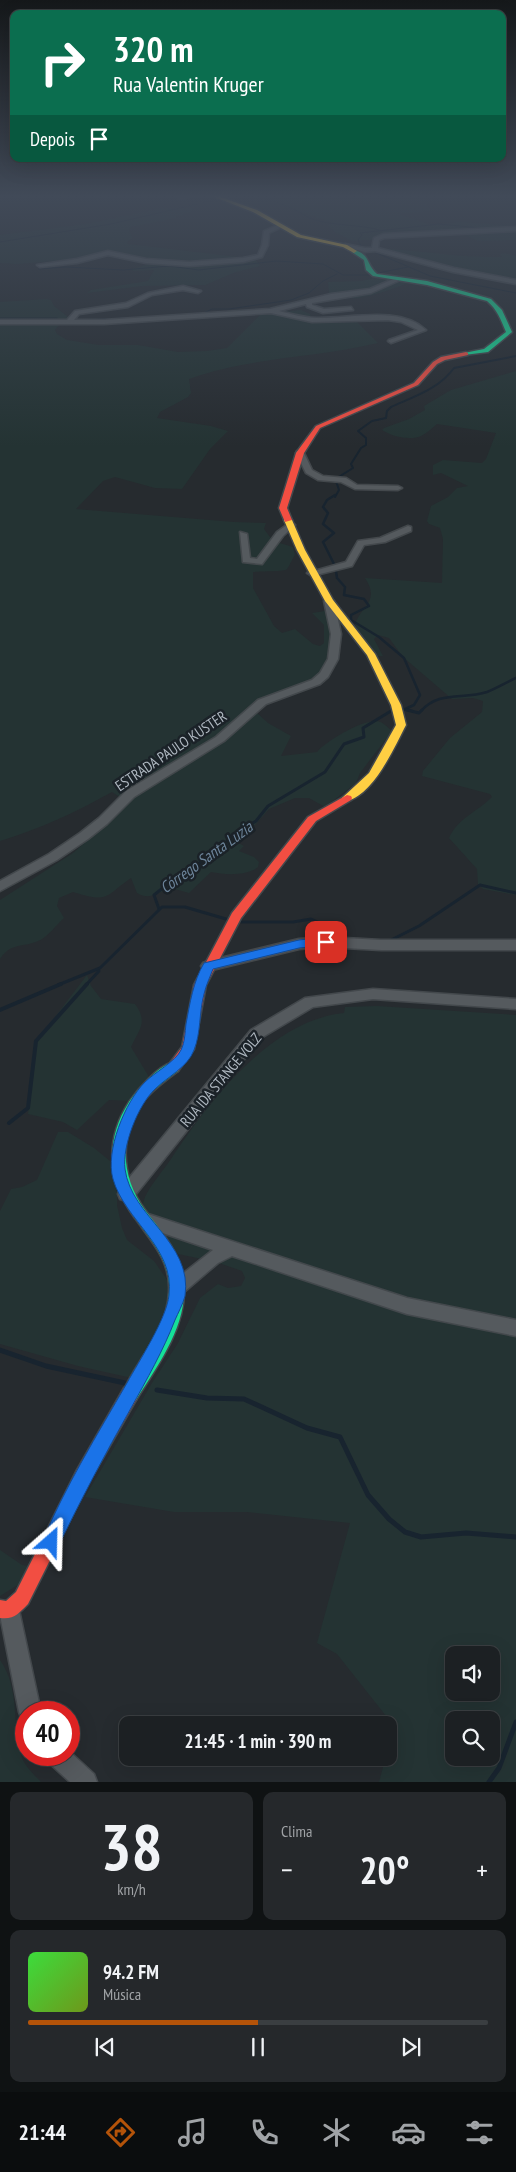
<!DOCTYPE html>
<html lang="pt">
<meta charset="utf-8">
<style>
:root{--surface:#1c2023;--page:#25282b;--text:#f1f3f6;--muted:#a0a3a6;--line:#3a3e41;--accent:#b45309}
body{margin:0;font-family:"PT Sans Narrow",sans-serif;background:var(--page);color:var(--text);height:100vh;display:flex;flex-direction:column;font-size:19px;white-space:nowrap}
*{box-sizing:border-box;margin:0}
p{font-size:16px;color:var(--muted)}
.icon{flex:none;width:28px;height:28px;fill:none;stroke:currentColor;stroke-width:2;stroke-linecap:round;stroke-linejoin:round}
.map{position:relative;height:1782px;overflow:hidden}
.side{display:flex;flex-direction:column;gap:10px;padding:10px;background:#0f1213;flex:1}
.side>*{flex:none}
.hud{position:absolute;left:10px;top:10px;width:496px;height:152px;border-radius:10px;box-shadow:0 5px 20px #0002,0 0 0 1px var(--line);background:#0b6e4f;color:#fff;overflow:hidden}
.fabs{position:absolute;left:445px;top:1646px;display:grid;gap:10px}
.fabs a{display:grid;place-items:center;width:55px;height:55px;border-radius:10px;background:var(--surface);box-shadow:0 5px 20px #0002,0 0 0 1px var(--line);font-size:25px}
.speed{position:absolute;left:15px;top:1701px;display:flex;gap:10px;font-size:25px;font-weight:700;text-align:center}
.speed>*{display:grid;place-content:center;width:65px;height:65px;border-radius:50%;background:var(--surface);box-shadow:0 5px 20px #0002,0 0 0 1px var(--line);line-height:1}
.speed .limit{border:8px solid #d22;background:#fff;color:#111}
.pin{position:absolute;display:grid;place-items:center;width:42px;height:42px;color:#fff;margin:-21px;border-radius:10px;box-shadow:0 2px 8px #0006}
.me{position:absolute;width:55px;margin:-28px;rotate:25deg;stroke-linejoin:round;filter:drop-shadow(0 0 4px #0008)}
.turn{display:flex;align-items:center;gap:18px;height:105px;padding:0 20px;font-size:22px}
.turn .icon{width:65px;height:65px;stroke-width:2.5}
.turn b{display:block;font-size:35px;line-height:42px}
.then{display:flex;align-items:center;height:48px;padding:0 20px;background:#0003;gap:10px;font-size:19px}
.big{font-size:38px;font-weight:700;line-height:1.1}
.side .tile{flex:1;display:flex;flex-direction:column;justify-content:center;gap:8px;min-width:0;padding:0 18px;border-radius:10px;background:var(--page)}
.side .dial{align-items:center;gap:0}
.dial b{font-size:65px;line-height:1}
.song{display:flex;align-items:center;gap:15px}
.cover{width:60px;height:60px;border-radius:8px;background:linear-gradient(135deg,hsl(120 70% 55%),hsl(80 70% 35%))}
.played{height:5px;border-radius:2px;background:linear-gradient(90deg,var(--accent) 50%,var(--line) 50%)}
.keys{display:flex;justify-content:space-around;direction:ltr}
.heat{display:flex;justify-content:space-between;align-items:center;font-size:28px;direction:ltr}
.side .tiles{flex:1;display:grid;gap:10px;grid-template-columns:1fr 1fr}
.tile:last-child{grid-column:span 2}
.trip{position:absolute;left:119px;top:1716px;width:278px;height:50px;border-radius:10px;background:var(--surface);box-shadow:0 5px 20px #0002,0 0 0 1px var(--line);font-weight:700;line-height:50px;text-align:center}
.tab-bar{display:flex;height:80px;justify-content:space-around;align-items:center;background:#0b0d0e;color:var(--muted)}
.tab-bar .icon{width:35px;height:35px}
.tab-bar .on{color:var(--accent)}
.tab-bar b{font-size:22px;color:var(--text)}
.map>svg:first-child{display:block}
</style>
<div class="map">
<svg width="516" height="1782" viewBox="0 0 516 1782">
<rect width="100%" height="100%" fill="#262b2f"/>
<!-- green -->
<g fill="#243333" fill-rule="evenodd">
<path d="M268 196H425L430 211 399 214 431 225 461 222 516 226V240L478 241 463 234H451L352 241 335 232 328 225 331 223 328 221 277 204Z"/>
<path d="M162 208H192L195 210 171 219 131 227 129 230 132 238 127 242 128 244 255 259 260 266 236 272 205 285 142 286 87 293 91 290 148 281 154 270 133 271 132 269 149 264 114 256 18 264 0 263V235L86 224Z"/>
<path d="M392 249C429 252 465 258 502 257L500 254C505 253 511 254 516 256V285L461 274 383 252Z"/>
<path d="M379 277 411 282C389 290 350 307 329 293L328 282 362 281Z"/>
<path d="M46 299 51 300 54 306 68 317V322L59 325 55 330 57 334 67 340 99 345H138L178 352 207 351 227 348 261 314 301 310 310 314 313 323 357 322 378 343C316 358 250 357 189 379L191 393 188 397 160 412 157 418 211 426 228 431 210 449 182 489 155 488 115 477 103 481 76 509 234 522 266 523 264 529 273 541 293 547 295 555C292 559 290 565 287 569 285 572 259 571 253 572V588L274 626 282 633 295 629 313 644 320 646 324 643V625L312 613 325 611 335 617 330 671 263 705 256 712 268 723 291 736 281 756 317 752C326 741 362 720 376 721 382 721 387 727 392 731L360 773 356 783 325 807 309 798H295L269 809 255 825 238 833 235 841 244 846 239 851 254 857 259 862 258 867C248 876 225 875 211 872L189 893 171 888C158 892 150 901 137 893L131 878C104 897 109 903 73 892L59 898 57 906 64 918C57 924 47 938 38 941 22 948 11 942 0 959V900L73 853 99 830 126 801 112 792C76 812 40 829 0 841V302Z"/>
<path d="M516 371V895L483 889 478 884 477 869 449 838C458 818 477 812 492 797L490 794 422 776 423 771 450 738 482 712 483 701 473 698 452 699 403 657 389 638 378 635 374 639 383 656H367L355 624C363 604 380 601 365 578L442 583 443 539 440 528 429 524 427 521 431 506 448 497 457 488 468 486 441 473 433 475V465L443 460 482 463 486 459 496 433 437 424C432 428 427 433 421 436 410 441 391 436 382 430L384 428 409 419 425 410 424 406 451 390Z"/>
<path d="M87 975 91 986 101 999 135 1004C148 1022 140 1028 131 1047L149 1077 132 1101 109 1100 77 1130 63 1122 28 1114 36 1042Z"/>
<path d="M377 1006 516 1015V1782H379L394 1726 337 1654 317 1643 350 1523 247 1512H174L85 1497 152 1383 178 1343 200 1298 218 1284 228 1288 241 1286 245 1278 242 1271 216 1262 164 1251 139 1223C141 1215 142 1205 145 1197 151 1184 163 1171 171 1159 209 1101 271 1020 344 1013L345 1007ZM454 1655H491V1692H454ZM454 1720H491V1758H454Z"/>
<path d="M58 1132H68L94 1148 110 1161 117 1192V1205L122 1228 127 1240 154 1261 172 1287 141 1380 78 1366 0 1344V1211L11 1189 22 1187 37 1180Z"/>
<path d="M0 1550 22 1565 36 1567 24 1581 0 1596Z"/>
<path d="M0 1660C21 1690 11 1725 22 1758 25 1766 35 1776 41 1782H0Z"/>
</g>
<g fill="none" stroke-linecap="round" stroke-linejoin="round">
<!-- stream-far5 -->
<g stroke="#18242f" stroke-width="1">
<path d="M257 196C275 201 292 207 306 216 322 226 360 224 379 230"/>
<path d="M225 198 255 196"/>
<path d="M0 242 111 224 219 199"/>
<path d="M367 248 361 246 358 240 362 235 360 233 439 224 480 228 516 227"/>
<path d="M372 251 430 276 516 293"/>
<path d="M39 269 66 267 123 270 169 266 199 270 276 261 323 264 343 275H370"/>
<path d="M378 273 408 267"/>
<path d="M166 316 204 313 212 309H229L291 300 309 293 323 281 337 274"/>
<path d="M0 318H57"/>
<path d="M73 320 155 317"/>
</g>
<!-- stream-far4 -->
<g stroke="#18242f" stroke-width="2">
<path d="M337 478 353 468 351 464 361 448 366 445V438L358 431 372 421 386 418 387 411 391 407C413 397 439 389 454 368L516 356"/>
<path d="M335 497 339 490 336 481"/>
</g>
<!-- stream-far3 -->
<g stroke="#18242f" stroke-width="2.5">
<path d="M335 495 327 500 323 507 328 513 323 524 334 533 323 542 335 566"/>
<path d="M336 571 337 578 345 587 344 595 364 599 369 606 351 615V620L379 637 404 658 420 695 414 705 403 710"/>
<path d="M407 710 412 711"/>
<path d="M421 711C440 690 463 700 487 692 497 688 507 682 516 678"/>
</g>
<!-- stream-far2 -->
<g stroke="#18242f" stroke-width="3">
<path d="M407 710 419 713 422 710"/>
<path d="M159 909 154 895 174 879 222 849 230 837 256 821 268 806 325 772 344 744 364 737 363 728 391 711"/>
<path d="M242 922H293L311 919 320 923 328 933 341 938"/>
<path d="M389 941 419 926 480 885 516 893"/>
<path d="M58 985 100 968 162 907H185L226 919"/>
<path d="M86 985 99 971"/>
</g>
<!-- stream-far1 -->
<g stroke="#18242f" stroke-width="4">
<path d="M0 1010 61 984"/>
<path d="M9 1123 28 1108 36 1041 87 984"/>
</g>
<!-- stream -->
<g stroke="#18242f" stroke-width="5">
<path d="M0 1350 46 1366 125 1383"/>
<path d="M157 1390 207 1398 244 1399 307 1428 340 1437 368 1495 389 1519 405 1532 421 1537 466 1533 516 1537"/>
<path d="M489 1782 499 1768 516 1722"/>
</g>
<defs>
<g id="street">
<path d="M178 196H195L180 199Z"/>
<path d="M280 224 282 227 269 233 268 245 262 257 243 262 189 266 146 263 108 255 77 263 40 267 37 265 77 259 108 251 146 259 189 262 243 258 258 255 262 245 264 231Z"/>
<path d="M516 227V231L384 238 379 240 378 248 454 268 516 280V284L453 272 375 251 365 252 342 246 345 244 365 248H372L374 238 383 234Z"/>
<path d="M396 278 398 281 371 293 312 303V305L324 309 351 307 353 310 323 313 307 307 306 304 279 311C291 314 304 318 317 318 350 319 399 305 426 330L391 343 388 341 389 340 418 330 401 322 388 320 312 322 271 313 104 324H0V320H67L75 311 126 303 148 293 183 286 201 291 198 293 183 290 164 293 152 295 128 307 79 314 74 320H104L270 309 331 294 370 289Z"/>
<path d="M297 451H303L312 470 323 476 346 478 357 485 398 486 402 488 398 490 355 489 341 482 318 480 306 473 296 453Z"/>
<path d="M291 522 295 525 283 536 262 564 243 562 240 532 247 534 250 558 257 559 277 532Z"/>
<path d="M408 526 411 527V531L385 542 364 545 352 566 312 576 307 573 346 562 358 541 380 538Z"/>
<path d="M329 598 334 601 341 634 338 659 328 677 320 684 266 704 224 741 134 797 107 824 88 839 57 860 0 891V881L49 854 80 833 99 818 126 791 216 737 258 700 312 680 320 673 328 659 331 634 324 601Z"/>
<path d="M326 937 381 940H516V950H381L326 947 299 949 208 971 203 969 201 966 203 963 208 961 299 939Z"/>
<path d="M373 989 516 999V1009L373 999 313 1007 261 1038 132 1199 126 1201 120 1199 118 1194 120 1189 251 1030 305 998Z"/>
<path d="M148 1214 407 1298 516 1320V1336L407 1314 232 1256 218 1263 184 1292 178 1295 172 1292 170 1287 172 1282 213 1250 142 1226 140 1221 142 1216Z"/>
<path d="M9 1600 16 1603 19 1610 41 1712H26V1721L22 1720 19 1712 0 1615 2 1603Z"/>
<path d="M69 1751 94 1774 97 1782H70L49 1763 46 1755H69Z"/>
</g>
<g id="fast">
<path d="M352 250C370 252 366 265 377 274L427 281 491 299 502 310 512 332 488 352 464 355V353L484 349 506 332C501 320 497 309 487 301L427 285 373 276 366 270 364 260 352 252Z"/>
<path d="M173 1062 178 1063 179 1067 178 1071C167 1079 155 1088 146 1098 118 1132 120 1176 145 1210 164 1235 184 1257 184 1290 185 1329 156 1368 136 1400L130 1402 124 1400 122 1394C137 1359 167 1332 169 1292 171 1261 152 1242 135 1218 108 1182 104 1141 129 1102 138 1089 157 1067 173 1062Z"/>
</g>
<g id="slow">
<path d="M212 196H218L257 210 301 235 347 245 357 251 354 253 343 247 297 237 253 212Z"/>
<path d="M285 518 292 520 305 550 333 600 375 654 401 705 406 725C394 748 374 794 347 801L342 798 369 773 396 725 391 705 367 655 325 601 297 550 284 520Z"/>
</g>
<g id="jam">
<path d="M466 352 468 353V355L445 360 437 364 418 385 320 428 304 453 287 508 292 520 285 522 279 508 296 453 316 426 414 383 433 362 441 357Z"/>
<path d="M347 795 351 796 352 798 351 800 316 821 241 918 206 985 194 1049 178 1071 173 1072 168 1071 167 1067 182 1047 194 985 232 913 308 817Z"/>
<path d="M130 1386 136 1388 138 1394 136 1400 89 1482 28 1604C19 1613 14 1620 0 1618V1600L6 1601 16 1592 77 1470 124 1388Z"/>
</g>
</defs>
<!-- street casing -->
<use href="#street" stroke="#43484c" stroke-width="3"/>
<!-- fast casing -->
<use href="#fast" stroke="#43484c" stroke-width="3"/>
<!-- slow casing -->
<use href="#slow" stroke="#43484c" stroke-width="3"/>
<!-- jam casing -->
<use href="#jam" stroke="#43484c" stroke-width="3"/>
<!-- street -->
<use href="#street" fill="#555a5e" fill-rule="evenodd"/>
<!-- fast -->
<use href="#fast" fill="#16e098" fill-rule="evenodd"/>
<!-- slow -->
<use href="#slow" fill="#ffcf43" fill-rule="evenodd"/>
<!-- jam -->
<use href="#jam" fill="#f24e42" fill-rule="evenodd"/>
</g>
<!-- sky -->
<linearGradient id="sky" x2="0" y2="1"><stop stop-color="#15181a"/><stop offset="0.44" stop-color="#414a58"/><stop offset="1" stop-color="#414a58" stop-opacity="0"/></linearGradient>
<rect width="516" height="446" fill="url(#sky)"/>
<!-- route -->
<path fill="#1a73e8" stroke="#114b97" d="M326 937 330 939V945L299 948 213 969C210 977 206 985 204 994 199 1012 201 1033 194 1050 188 1067 167 1077 155 1089 138 1105 122 1146 125 1169 131 1217 193 1242 185 1296 183 1304 178 1313 175 1320 163 1351 147 1379 131 1408 105 1454 80 1501 57 1549L51 1551 45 1549 42 1542C65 1487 97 1435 127 1383 139 1361 167 1318 169 1295 175 1247 125 1221 113 1179 105 1151 125 1102 145 1082 154 1073 176 1061 181 1050 185 1042 185 1032 186 1024 190 1003 193 982 204 963L299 940Z"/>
<g text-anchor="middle" stroke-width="5" stroke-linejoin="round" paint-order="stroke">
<!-- street labels -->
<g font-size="15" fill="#afb8c1" stroke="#1b2228">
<text transform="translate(171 751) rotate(-34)" y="5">ESTRADA PAULO KUSTER</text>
<text transform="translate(221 1080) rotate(-50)" y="5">RUA IDA STANGE VOLZ</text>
</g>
<!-- water labels -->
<g font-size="16" font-style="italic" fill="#6d859b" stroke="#1b2228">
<text transform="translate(206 857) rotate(-36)" y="6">Córrego Santa Luzia</text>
</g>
</g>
</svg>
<div class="fabs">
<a><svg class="icon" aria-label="sound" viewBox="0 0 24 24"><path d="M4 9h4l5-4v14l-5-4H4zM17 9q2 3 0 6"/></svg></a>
<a><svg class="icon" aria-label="search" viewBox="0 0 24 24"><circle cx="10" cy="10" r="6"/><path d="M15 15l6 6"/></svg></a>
</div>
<div class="speed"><div class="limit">40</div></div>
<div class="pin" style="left:326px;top:942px;background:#d93025"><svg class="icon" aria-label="arrive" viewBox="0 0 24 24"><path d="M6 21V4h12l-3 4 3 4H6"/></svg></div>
<svg class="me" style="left:51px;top:1542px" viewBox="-20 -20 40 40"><path d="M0-17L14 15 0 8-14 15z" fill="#1a73e8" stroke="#fff" stroke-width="4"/></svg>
<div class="trip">21:45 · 1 min · 390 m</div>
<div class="hud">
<div class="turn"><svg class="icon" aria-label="right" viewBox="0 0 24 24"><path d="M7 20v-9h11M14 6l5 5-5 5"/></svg><div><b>320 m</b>Rua Valentin Kruger</div></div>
<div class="then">Depois<svg class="icon" aria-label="arrive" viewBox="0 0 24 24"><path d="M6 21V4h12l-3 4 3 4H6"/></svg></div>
</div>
</div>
<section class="side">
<div class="tiles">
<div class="tile dial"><b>38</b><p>km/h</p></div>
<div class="tile"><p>Clima</p>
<div class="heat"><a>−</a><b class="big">20°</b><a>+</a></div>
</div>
<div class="tile">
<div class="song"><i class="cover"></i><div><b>94.2 FM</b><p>Música</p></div></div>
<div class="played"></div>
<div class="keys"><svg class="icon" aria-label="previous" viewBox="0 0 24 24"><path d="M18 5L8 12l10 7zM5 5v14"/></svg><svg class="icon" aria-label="pause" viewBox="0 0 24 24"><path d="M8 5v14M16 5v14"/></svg><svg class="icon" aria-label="next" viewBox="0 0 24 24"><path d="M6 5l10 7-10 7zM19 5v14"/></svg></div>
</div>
</div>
</section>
<nav class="tab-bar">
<b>21:44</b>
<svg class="icon on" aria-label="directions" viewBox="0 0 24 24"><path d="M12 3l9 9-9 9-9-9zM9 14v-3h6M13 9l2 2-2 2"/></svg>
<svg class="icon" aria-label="music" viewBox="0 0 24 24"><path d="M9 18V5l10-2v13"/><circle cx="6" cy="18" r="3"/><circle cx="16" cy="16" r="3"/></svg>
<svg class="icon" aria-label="phone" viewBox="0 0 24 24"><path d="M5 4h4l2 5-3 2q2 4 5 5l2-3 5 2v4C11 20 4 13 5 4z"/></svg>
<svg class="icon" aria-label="climate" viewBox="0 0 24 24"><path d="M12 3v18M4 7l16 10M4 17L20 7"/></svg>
<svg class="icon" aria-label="car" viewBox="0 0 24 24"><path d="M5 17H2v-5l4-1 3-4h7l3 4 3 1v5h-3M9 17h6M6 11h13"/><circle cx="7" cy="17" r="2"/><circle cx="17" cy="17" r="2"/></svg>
<svg class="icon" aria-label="filters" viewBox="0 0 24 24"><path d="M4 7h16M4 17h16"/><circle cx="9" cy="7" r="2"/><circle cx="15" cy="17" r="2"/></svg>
</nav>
